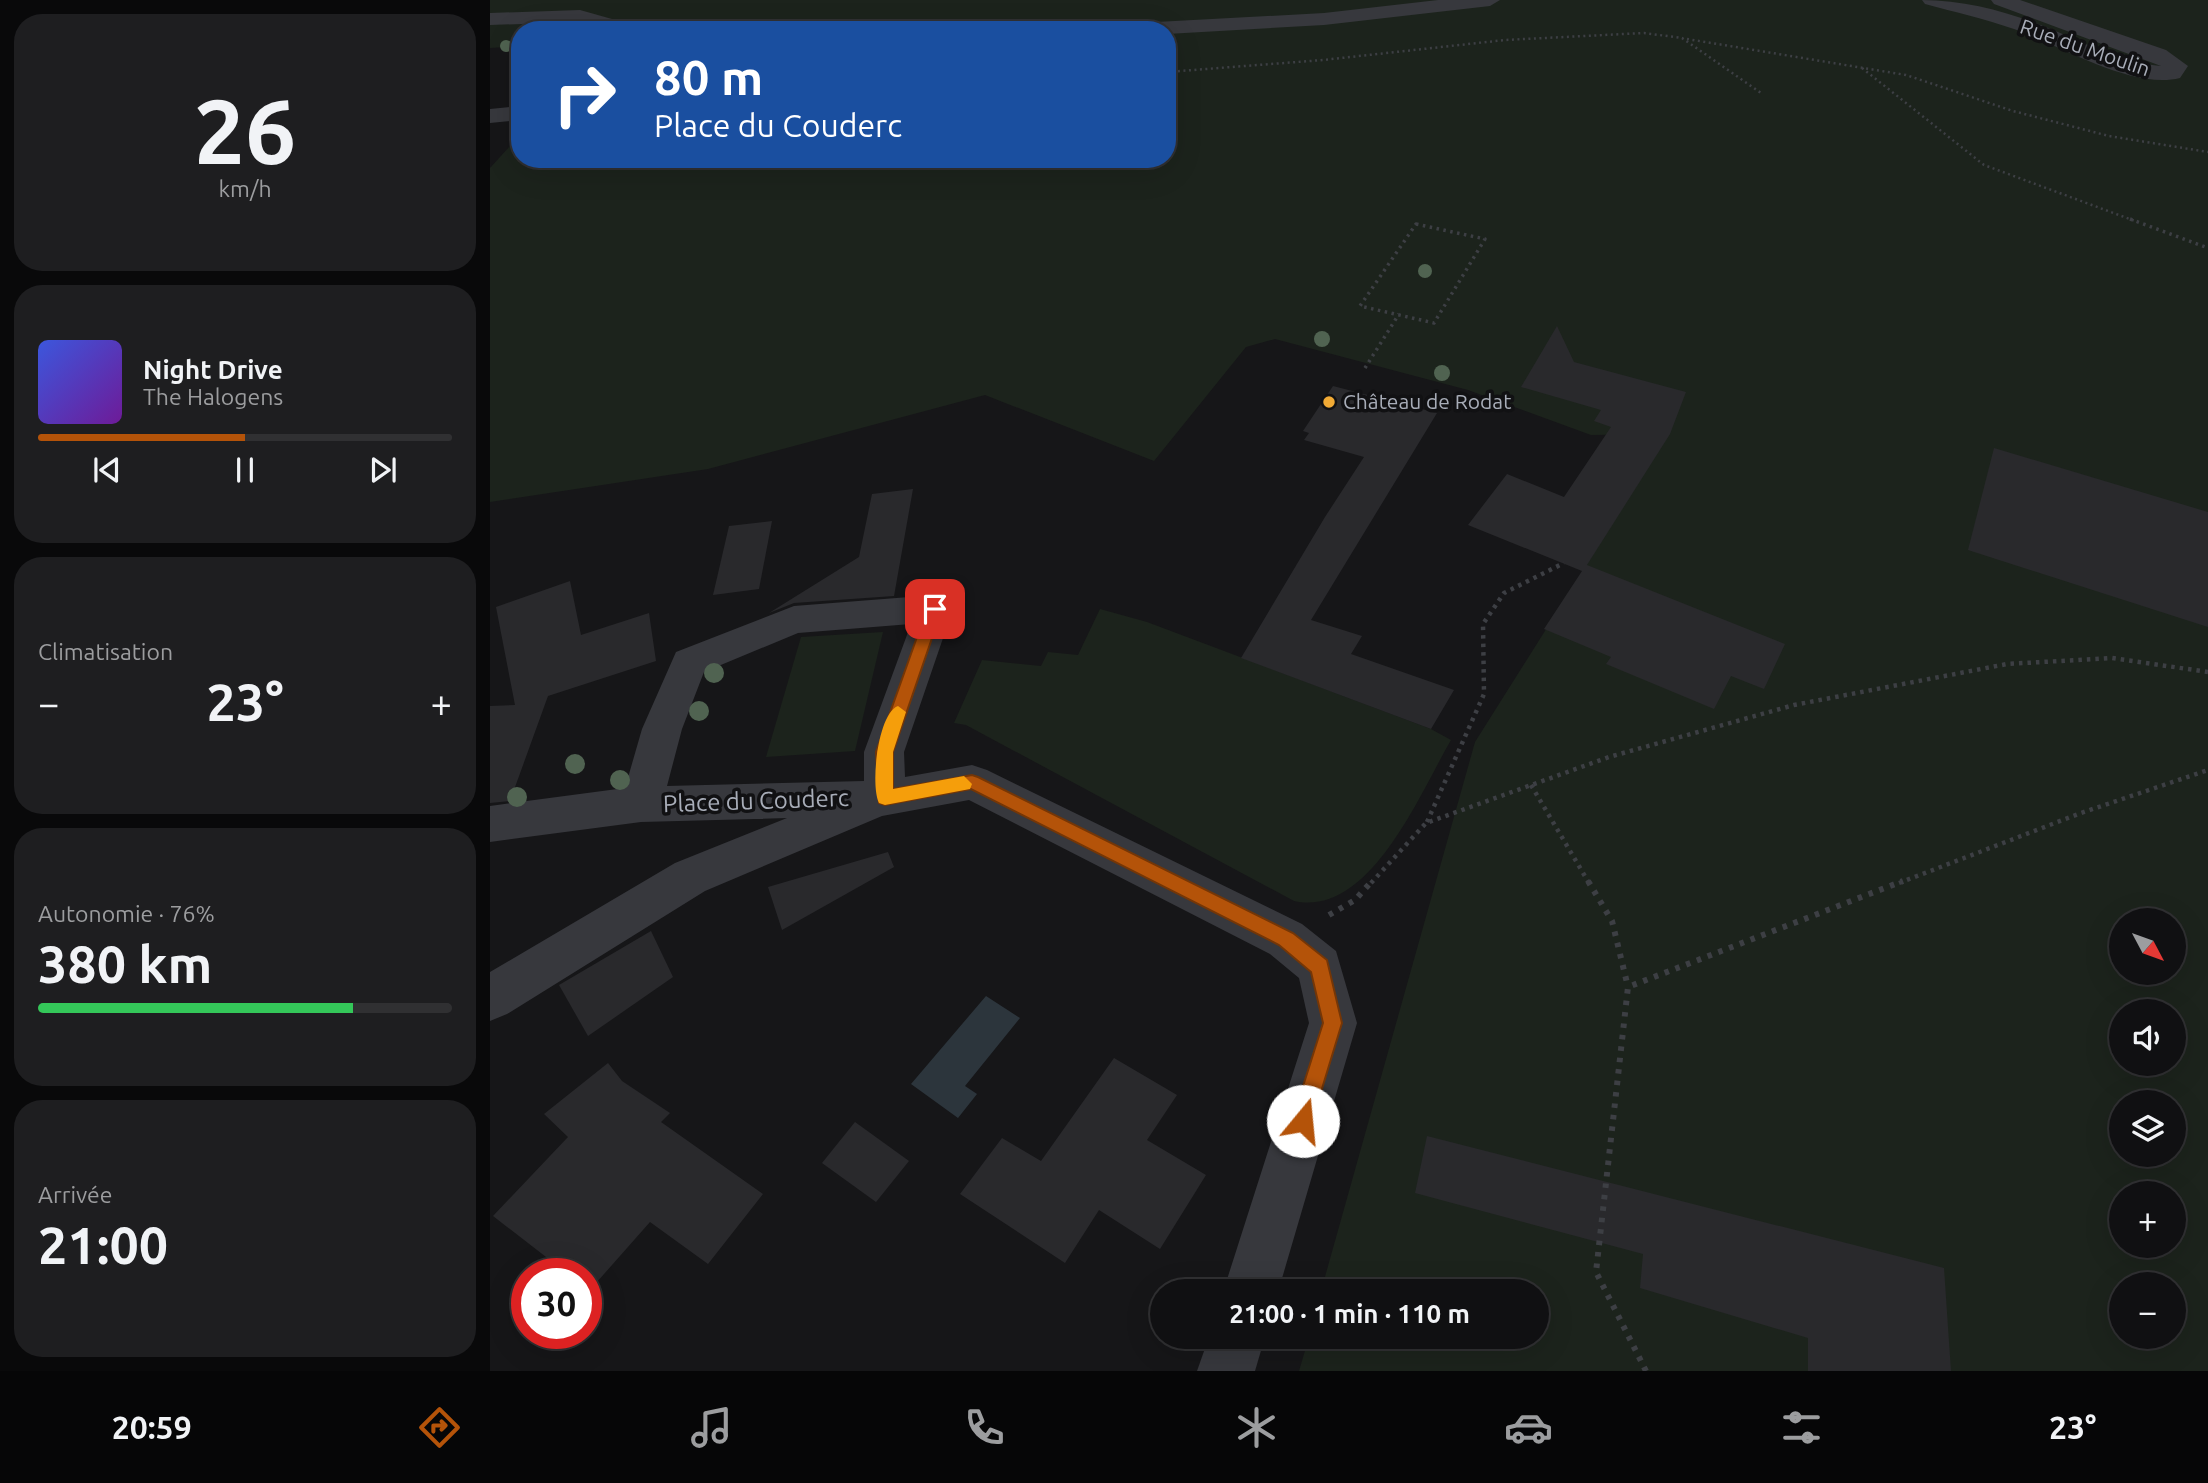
<!DOCTYPE html>
<html lang="fr">
<meta charset="utf-8">
<style>
:root{--surface:#101012;--page:#1e1e20;--text:#f1f3f6;--muted:#9c9d9f;--line:#303032;--accent:#b45309}
body{margin:0;font-family:Ubuntu,sans-serif;background:var(--page);color:var(--text);height:100vh;display:flex;flex-direction:column;font-size:26px;white-space:nowrap}
*{box-sizing:border-box;margin:0}
p{font-size:23px;color:var(--muted)}
.icon{flex:none;width:38px;height:38px;fill:none;stroke:currentColor;stroke-width:2;stroke-linecap:round;stroke-linejoin:round}
.map{position:relative;flex:1;overflow:hidden}
.side{display:flex;flex-direction:column;gap:14px;padding:14px;background:#09090a;width:490px}
.side>*{flex:none}
.top-card{position:absolute;left:21px;top:21px;width:665px;height:147px;border-radius:28px;box-shadow:0 7px 28px #0002,0 0 0 2px var(--line);background:#1a4fa0;color:#fff;overflow:hidden}
.needle{width:46px;rotate:131deg}
.tools{position:absolute;left:1619px;top:908px;display:grid;gap:14px}
.tools a{display:grid;place-items:center;width:77px;height:77px;border-radius:50%;background:var(--surface);box-shadow:0 7px 28px #0002,0 0 0 2px var(--line);font-size:35px}
.speed{position:absolute;left:21px;top:1258px;display:flex;gap:14px;font-size:35px;font-weight:700;text-align:center}
.speed>*{display:grid;place-content:center;width:91px;height:91px;border-radius:50%;background:var(--surface);box-shadow:0 7px 28px #0002,0 0 0 2px var(--line);line-height:1}
.speed .limit{border:10px solid #d22;background:#fff;color:#111}
.pin{position:absolute;display:grid;place-items:center;width:60px;height:60px;color:#fff;margin:-30px;border-radius:14px;box-shadow:0 4px 10px #0006}
.me{position:absolute;width:77px;margin:-38px;rotate:17deg;stroke-linejoin:round;filter:drop-shadow(0 0 5px #0008)}
.turn{display:flex;align-items:center;gap:24px;height:147px;padding:0 28px;font-size:32px}
.turn .icon{width:91px;height:91px;stroke-width:2.5}
.turn b{display:block;font-size:49px;line-height:60px}
.big{font-size:52px;font-weight:600;line-height:1.1}
.side .tile{flex:1;display:flex;flex-direction:column;justify-content:center;gap:10px;min-width:0;padding:0 24px;border-radius:28px;background:var(--page)}
.side .dial{align-items:center;gap:0}
.dial b{font-size:91px;line-height:1}
.song{display:flex;align-items:center;gap:21px}
.cover{width:84px;height:84px;border-radius:10px;background:linear-gradient(135deg,hsl(230 70% 55%),hsl(280 70% 35%))}
.played{height:7px;border-radius:4px;background:linear-gradient(90deg,var(--accent) 50%,var(--line) 50%)}
.keys{display:flex;justify-content:space-around;direction:ltr}
.heat{display:flex;justify-content:space-between;align-items:center;font-size:38px;direction:ltr}
.charge{height:10px;border-radius:5px;background:linear-gradient(90deg,#34c759 76%,var(--line) 0)}
.trip{position:absolute;left:660px;top:1279px;width:399px;height:70px;border-radius:35px;background:var(--surface);box-shadow:0 7px 28px #0002,0 0 0 2px var(--line);font-weight:600;line-height:70px;text-align:center}
.dock{display:flex;height:112px;justify-content:space-around;align-items:center;background:#060607;color:var(--muted)}
.dock .icon{width:49px;height:49px}
.dock .on{color:var(--accent)}
.dock b{font-size:32px;color:var(--text)}
main{display:flex;flex:1;min-height:0}
.map>svg:first-child{display:block}
</style>
<main>
<section class="side">
<div class="tile dial"><b>26</b><p>km/h</p></div>
<div class="tile">
<div class="song"><i class="cover"></i><div><b>Night Drive</b><p>The Halogens</p></div></div>
<div class="played"></div>
<div class="keys"><svg class="icon" aria-label="previous" viewBox="0 0 24 24"><path d="M18 5L8 12l10 7zM5 5v14"/></svg><svg class="icon" aria-label="pause" viewBox="0 0 24 24"><path d="M8 5v14M16 5v14"/></svg><svg class="icon" aria-label="next" viewBox="0 0 24 24"><path d="M6 5l10 7-10 7zM19 5v14"/></svg></div>
</div>
<div class="tile"><p>Climatisation</p>
<div class="heat"><a>−</a><b class="big">23°</b><a>+</a></div>
</div>
<div class="tile"><p>Autonomie · 76%</p><b class="big">380 km</b><div class="charge"></div></div>
<div class="tile"><p>Arrivée</p><b class="big">21:00</b></div>
</section>
<div class="map">
<svg width="1718" height="1371" viewBox="0 0 1718 1371">
<rect width="100%" height="100%" fill="#161618"/>
<!-- green -->
<g fill="#1c231c" fill-rule="evenodd">
<path d="M0 0H1718V1371H809L819 1337H1046V1292L831 1291 985 742 1179 434 1101 435 978 390 785 339 756 347 664 461 495 395 218 469 0 502V168L30 135V159H677V30H30V46L0 48ZM1631 920H1684V973H1631ZM1631 1012H1684V1064H1631ZM1631 1102H1684V1155H1631ZM1631 1194H1684V1246H1631ZM1631 1284H1684V1337H1631Z"/>
<path d="M610 609 657 622 941 729 961 740C930 793 880 918 804 901L476 725 464 723 492 660 551 666 558 652 588 655Z"/>
<path d="M393 632 365 751 276 757 311 637Z"/>
</g>
<!-- water -->
<path fill="#2c353c" d="M496 996 530 1018 475 1086 487 1094 468 1118 421 1084Z"/>
<!-- building -->
<g fill="#29292c">
<path d="M1067 326 1084 362 1196 392 1180 434 1097 565 1295 644 1274 689 1241 676 1224 709 1116 664 1121 657 1054 629 1092 571 978 525 1017 474 1074 497 1121 427 1104 421 1111 410 1031 387Z"/>
<path d="M843 386 947 413 821 620 872 636 861 654 964 690 941 729 751 658 835 517 874 457 814 440 819 433 813 431Z"/>
<path d="M1504 448 1718 512V627L1478 550Z"/>
<path d="M423 489 404 596 304 603 279 613 369 557 382 494Z"/>
<path d="M282 521 269 589 223 595 239 526Z"/>
<path d="M80 581 91 635 159 613 166 661 58 696 20 801 0 803V706L25 705 6 607Z"/>
<path d="M398 852 404 867 292 930 278 887Z"/>
<path d="M161 931 183 977 98 1036 69 985Z"/>
<path d="M624 1058 687 1095 657 1140 716 1175 670 1249 609 1210 575 1263 470 1194 512 1138 551 1161Z"/>
<path d="M118 1063 132 1081 180 1113 171 1122 273 1194 218 1264 160 1222 99 1291 96 1288V1274H78L3 1216 78 1137 54 1114Z"/>
<path d="M365 1122 419 1161 386 1202 332 1163Z"/>
<path d="M937 1136 1454 1268 1461 1371H1318V1338L1150 1288 1153 1254 925 1193Z"/>
</g>
<g fill="none" stroke-linecap="round" stroke-linejoin="round">
<!-- path-far3 -->
<g stroke="#3d3f44" stroke-width="2.5" stroke-dasharray="2 3.5" stroke-linecap="butt">
<path d="M1197 39 1416 75 1523 111 1619 136 1718 152"/>
<path d="M1372 68 1494 165 1645 221"/>
<path d="M677 72 833 60 1015 40 1154 33 1192 38 1271 93"/>
</g>
<!-- path-far2 -->
<g stroke="#3d3f44" stroke-width="3.5" stroke-dasharray="2.5 4.5" stroke-linecap="butt">
<path d="M1640 219 1718 248"/>
<path d="M926 224 995 239 944 323 870 306Z"/>
<path d="M875 368 909 314"/>
</g>
<!-- path-far1 -->
<g stroke="#3d3f44" stroke-width="4.5" stroke-dasharray="3.5 5" stroke-linecap="butt">
<path d="M1041 785 1099 883"/>
<path d="M937 822 994 694 993 624 1014 593 1074 563"/>
<path d="M881 883 936 823 1119 757 1304 705 1517 664 1622 658 1718 672"/>
<path d="M1409 883 1591 813 1718 770"/>
</g>
<!-- path -->
<g stroke="#3d3f44" stroke-width="6" stroke-dasharray="4.5 7" stroke-linecap="butt">
<path d="M1098 881 1122 921 1138 987"/>
<path d="M839 915 865 900 882 881"/>
<path d="M1156 1371 1106 1272 1138 987 1413 881"/>
</g>
<!-- minor -->
<g fill="#37383d" fill-rule="evenodd">
<path d="M948 0H1010L1000 6 834 25 677 34V30H619L629 24 834 13Z"/>
<path d="M1432 0C1479 0 1525 14 1568 32 1601 46 1635 63 1671 66L1504 4 1501 0H1530L1676 50 1698 66 1690 78C1641 90 1570 45 1524 29 1495 19 1465 12 1435 4Z"/>
<path d="M90 10 122 19 126 24H271L281 30H103L105 27 89 22 0 25V13Z"/>
<path d="M30 106V120L0 123V109Z"/>
<path d="M445 595 458 599 463 609 414 752 415 777 482 765 497 770 812 924 846 951 867 1023 788 1292H733L819 1023 809 978 780 954 479 800 392 816 215 891 17 1014 0 1021V972L185 863 297 818 151 822 0 842V806L135 788 152 729 186 652 304 606ZM421 624 374 752V781L177 786 192 729 214 672 308 633Z"/>
<path d="M719 1337H775L765 1371H707Z"/>
</g>
</g>
<!-- trees -->
<g fill="#506351">
<circle cx="16" cy="46" r="6"/>
<circle cx="935" cy="271" r="7"/>
<circle cx="832" cy="339" r="8"/>
<circle cx="952" cy="373" r="8"/>
<circle cx="224" cy="673" r="10"/>
<circle cx="209" cy="711" r="10"/>
<circle cx="85" cy="764" r="10"/>
<circle cx="130" cy="780" r="10"/>
<circle cx="27" cy="797" r="10"/>
</g>
<!-- route -->
<path fill="#b45309" stroke="#753606" stroke-width="2" d="M445 603 452 609 403 752V789L482 775 488 777 803 933 837 960 852 1023 820 1128 813 1131 805 1128 802 1121 833 1023 821 972 789 945 481 789 395 805 389 803 386 752 437 609Z"/>
<!-- slow -->
<path fill="#f59e0b" d="M408 706 416 712 403 752V789L474 776 482 784 480 789 395 805 389 803C380 785 388 713 408 706Z"/>
<!-- markers -->
<circle fill="#f1aa35" stroke="#111113" stroke-width="2.5" cx="839" cy="402" r="7"/>
<g text-anchor="middle" stroke-width="7" stroke-linejoin="round" paint-order="stroke">
<!-- far-street labels -->
<g font-size="21" fill="#a8adb8" stroke="#111113">
<text transform="translate(1595 48) rotate(19)" y="7">Rue du Moulin</text>
</g>
<!-- far-poi labels -->
<g font-size="21" fill="#a8adb8" stroke="#111113" text-anchor="start">
<text x="853" y="409">Château de Rodat</text>
</g>
<!-- street labels -->
<g font-size="24" fill="#a8adb8" stroke="#111113">
<text transform="translate(266 801) rotate(-2)" y="8">Place du Couderc</text>
</g>
</g>
</svg>
<div class="tools">
<a><svg class="needle" viewBox="-14 -14 28 28"><path d="M0-13l5 13h-10z" fill="#e53935"/><path d="M0 13l5-13h-10z" fill="#9c9d9f"/></svg></a>
<a><svg class="icon" aria-label="sound" viewBox="0 0 24 24"><path d="M4 9h4l5-4v14l-5-4H4zM17 9q2 3 0 6"/></svg></a>
<a><svg class="icon" aria-label="layers" viewBox="0 0 24 24"><path d="M12 4l9 5-9 5-9-5zM3 14l9 5 9-5"/></svg></a>
<a>+</a>
<a>−</a>
</div>
<div class="speed"><div class="limit">30</div></div>
<div class="pin" style="left:445px;top:609px;background:#d93025"><svg class="icon" aria-label="arrive" viewBox="0 0 24 24"><path d="M6 21V4h12l-3 4 3 4H6"/></svg></div>
<svg class="me" style="left:813px;top:1121px" viewBox="-20 -20 40 40"><circle r="19" fill="#fff"/><path d="M0-13L10 11 0 6-10 11z" fill="#b45309"/></svg>
<div class="trip">21:00 · 1 min · 110 m</div>
<div class="top-card">
<div class="turn"><svg class="icon" aria-label="right" viewBox="0 0 24 24"><path d="M7 20v-9h11M14 6l5 5-5 5"/></svg><div><b>80 m</b>Place du Couderc</div></div>
</div>
</div>
</main>
<nav class="dock">
<b>20:59</b>
<svg class="icon on" aria-label="directions" viewBox="0 0 24 24"><path d="M12 3l9 9-9 9-9-9zM9 14v-3h6M13 9l2 2-2 2"/></svg>
<svg class="icon" aria-label="music" viewBox="0 0 24 24"><path d="M9 18V5l10-2v13"/><circle cx="6" cy="18" r="3"/><circle cx="16" cy="16" r="3"/></svg>
<svg class="icon" aria-label="phone" viewBox="0 0 24 24"><path d="M5 4h4l2 5-3 2q2 4 5 5l2-3 5 2v4C11 20 4 13 5 4z"/></svg>
<svg class="icon" aria-label="climate" viewBox="0 0 24 24"><path d="M12 3v18M4 7l16 10M4 17L20 7"/></svg>
<svg class="icon" aria-label="car" viewBox="0 0 24 24"><path d="M5 17H2v-5l4-1 3-4h7l3 4 3 1v5h-3M9 17h6M6 11h13"/><circle cx="7" cy="17" r="2"/><circle cx="17" cy="17" r="2"/></svg>
<svg class="icon" aria-label="filters" viewBox="0 0 24 24"><path d="M4 7h16M4 17h16"/><circle cx="9" cy="7" r="2"/><circle cx="15" cy="17" r="2"/></svg>
<b>23°</b>
</nav>
